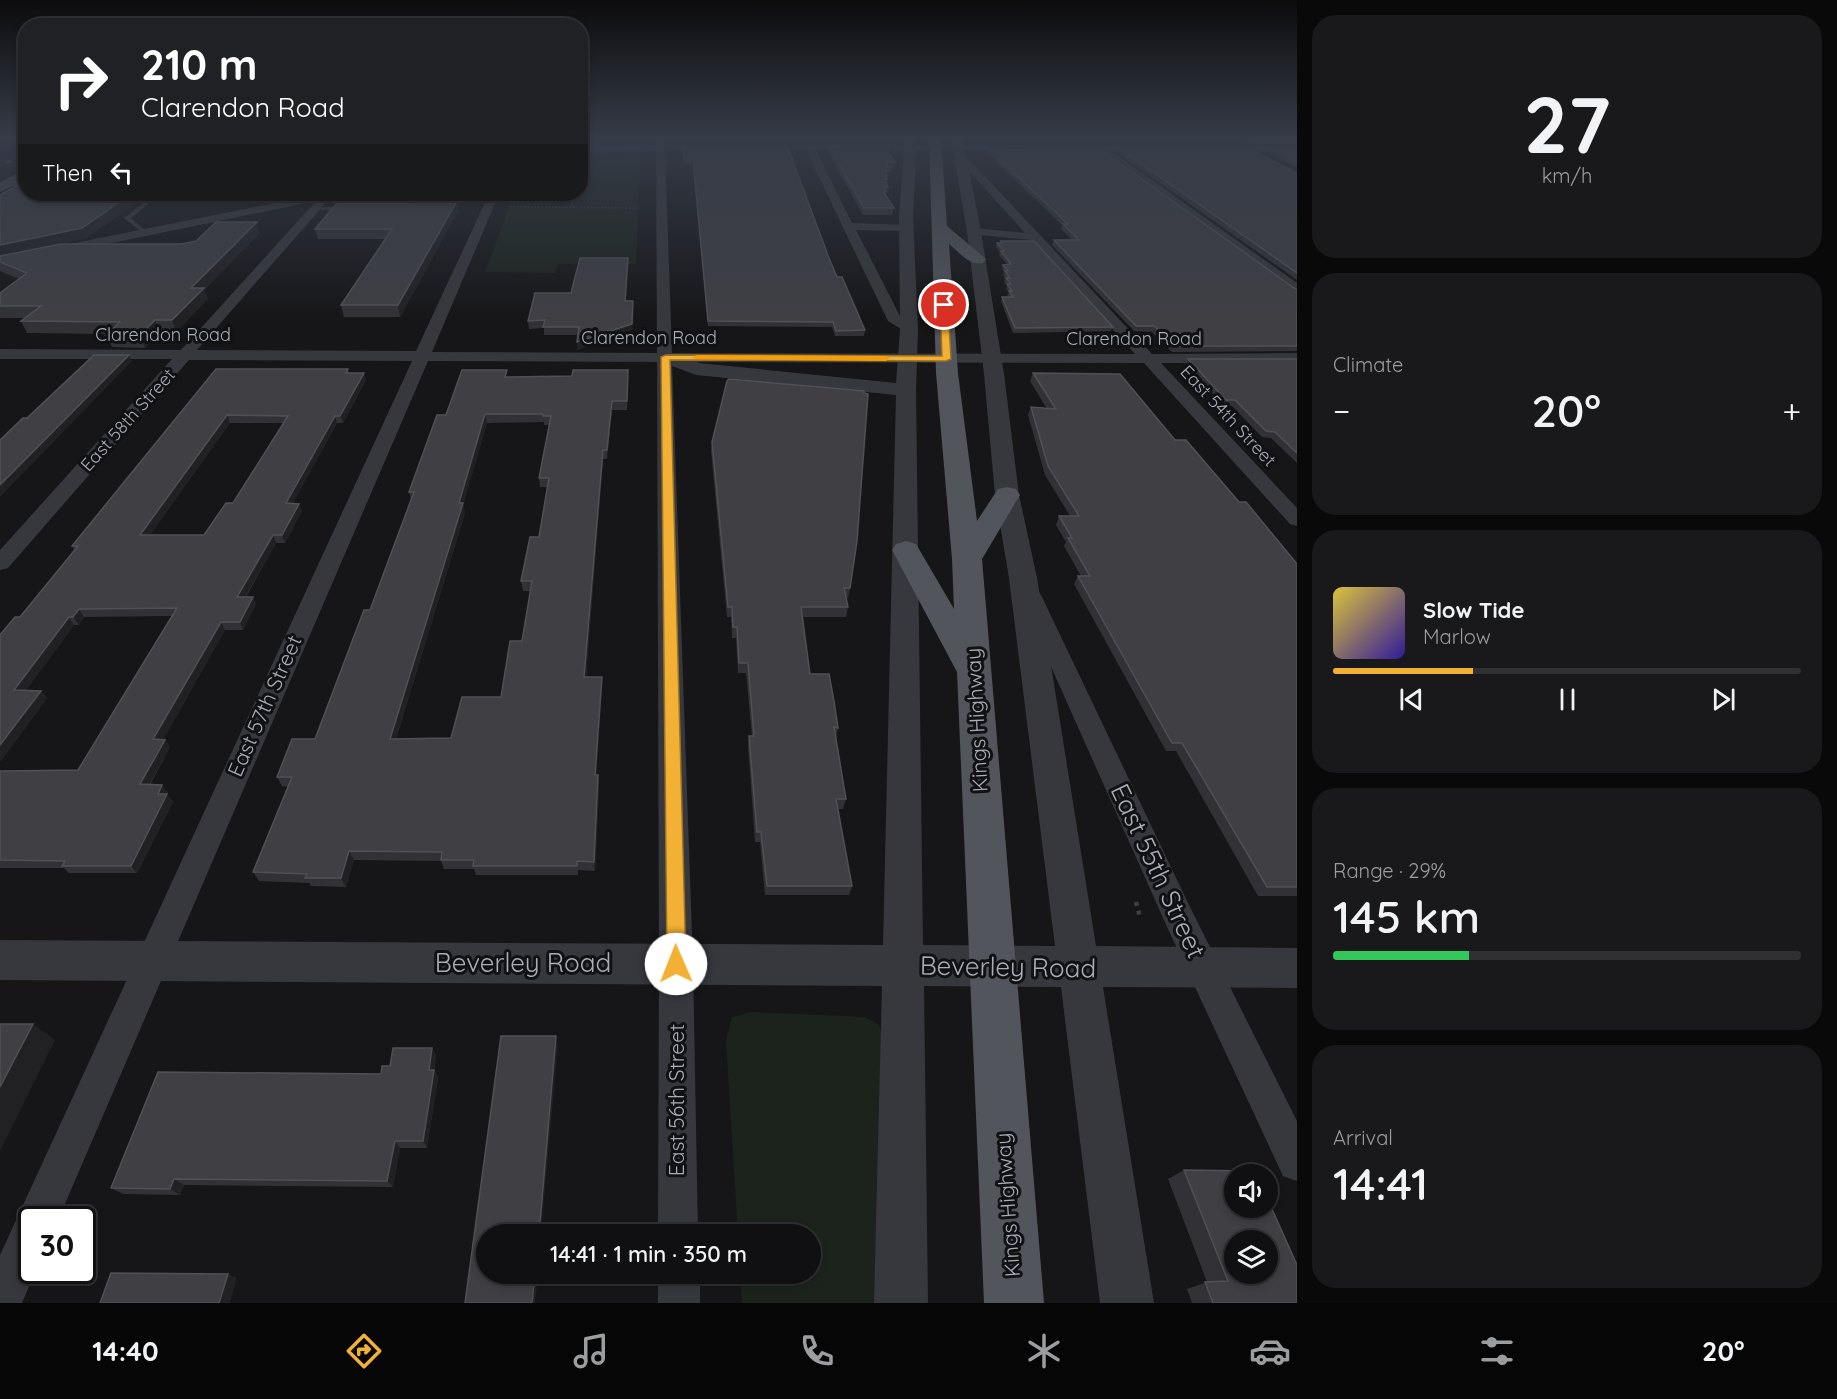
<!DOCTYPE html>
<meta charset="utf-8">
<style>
:root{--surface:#101012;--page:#19191b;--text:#f1f3f6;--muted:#9c9d9f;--line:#303032;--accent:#f2b134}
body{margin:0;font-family:Quicksand,sans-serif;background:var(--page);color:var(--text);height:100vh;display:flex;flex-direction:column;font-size:22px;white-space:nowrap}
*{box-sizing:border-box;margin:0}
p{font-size:20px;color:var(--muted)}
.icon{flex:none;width:33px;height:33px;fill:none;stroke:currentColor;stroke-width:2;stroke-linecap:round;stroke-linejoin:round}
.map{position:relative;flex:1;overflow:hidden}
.panel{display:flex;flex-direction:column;gap:15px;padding:15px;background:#09090a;width:540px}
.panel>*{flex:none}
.top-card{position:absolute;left:18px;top:18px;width:570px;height:183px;border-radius:24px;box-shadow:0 3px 9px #0003,0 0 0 2px var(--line);background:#202124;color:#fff;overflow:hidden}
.controls{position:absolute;left:1224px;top:1164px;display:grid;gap:12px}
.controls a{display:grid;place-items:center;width:54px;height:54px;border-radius:50%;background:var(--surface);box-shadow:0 3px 9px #0003,0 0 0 2px var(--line);font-size:30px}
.speed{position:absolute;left:18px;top:1206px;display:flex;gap:12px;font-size:30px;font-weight:700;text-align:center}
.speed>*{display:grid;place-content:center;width:78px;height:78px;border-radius:50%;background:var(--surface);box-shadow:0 3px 9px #0003,0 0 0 2px var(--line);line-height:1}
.speed .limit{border:3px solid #111;border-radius:9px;background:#fff;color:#111}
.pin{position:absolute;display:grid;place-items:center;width:51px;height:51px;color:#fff;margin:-26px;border:3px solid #fff;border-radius:50%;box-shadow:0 2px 6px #0007}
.me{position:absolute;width:66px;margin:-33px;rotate:359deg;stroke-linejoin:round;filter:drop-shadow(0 0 4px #0008)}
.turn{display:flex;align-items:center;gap:21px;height:126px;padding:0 24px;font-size:27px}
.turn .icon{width:78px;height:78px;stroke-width:2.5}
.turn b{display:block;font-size:42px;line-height:51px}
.then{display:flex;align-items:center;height:57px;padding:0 24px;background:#0003;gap:12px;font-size:22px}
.big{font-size:45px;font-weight:600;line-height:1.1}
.panel .widget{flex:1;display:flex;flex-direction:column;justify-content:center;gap:9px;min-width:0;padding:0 21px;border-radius:24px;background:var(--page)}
.panel .dial{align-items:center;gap:0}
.dial b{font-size:78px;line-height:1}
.song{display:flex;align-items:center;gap:18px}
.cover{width:72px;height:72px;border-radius:9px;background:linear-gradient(135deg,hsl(50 70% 55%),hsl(250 70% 35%))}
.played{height:6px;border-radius:3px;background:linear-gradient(90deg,var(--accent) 30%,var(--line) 30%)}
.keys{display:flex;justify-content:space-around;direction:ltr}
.heat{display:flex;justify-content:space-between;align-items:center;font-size:33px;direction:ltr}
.charge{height:9px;border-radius:4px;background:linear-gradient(90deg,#34c759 29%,var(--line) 0)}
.trip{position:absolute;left:476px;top:1224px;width:345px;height:60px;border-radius:30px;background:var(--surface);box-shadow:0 3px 9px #0003,0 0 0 2px var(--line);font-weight:600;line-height:60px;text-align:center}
.menu{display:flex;height:96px;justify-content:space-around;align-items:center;background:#060607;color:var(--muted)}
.menu .icon{width:42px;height:42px}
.menu .active{color:var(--accent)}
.menu b{font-size:27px;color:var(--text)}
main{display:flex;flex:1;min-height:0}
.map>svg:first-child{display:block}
</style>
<main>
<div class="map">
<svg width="1297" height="1303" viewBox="0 0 1297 1303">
<rect width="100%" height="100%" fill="#161618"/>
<!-- green -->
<g fill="#1c231d">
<path d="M641 155 636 264H558L555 273 485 272 514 194H580L581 158Z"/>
<path d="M752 1012 865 1017 878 1024 883 1036 874 1303H742L740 1274H810V1234H738L726 1041 732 1017Z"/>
</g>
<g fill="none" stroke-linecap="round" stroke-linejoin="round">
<!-- path-far1 -->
<g stroke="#3d3f44" stroke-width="1.5" stroke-dasharray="1.5 2" stroke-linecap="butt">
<path d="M510 207 640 208"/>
<path d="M572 207 575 194"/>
</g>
<!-- path -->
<path stroke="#3d3f44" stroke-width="4.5" stroke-dasharray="4 5" stroke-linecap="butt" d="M1136 902 1140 917"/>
<!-- service -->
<g fill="#37383d" fill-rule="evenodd">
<path d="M399 194H406L354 209 316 210 313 208 354 205Z"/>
<path d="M146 201 148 204 131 218 146 231 144 234 124 218Z"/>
</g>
<!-- minor -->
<g fill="#37383d" fill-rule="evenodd">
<path d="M655 138H665V145L1297 146V152L1111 151 1297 283V293L1292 292 1099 151 816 150 852 223 907 225 913 228 907 231 856 230 901 318 916 330 909 334 888 321 806 150H665L672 353 1135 354 1032 240 970 234 968 232 974 228 1025 233 954 154 962 152 1152 354 1297 353V363H1161L1297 508V526L1290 524 1144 363 672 362 693 964 698 1234H658L659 964 657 362 428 361 58 1220H32V1270H36L22 1303H0V1255L412 361 189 360 8 568 0 570V550L172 359H0V349L181 350 316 201 0 266V258L320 194H338L337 196 330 198 197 350 416 351 489 194H499L432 352 657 353 656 151 580 153V147L656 145Z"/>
<path d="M1031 590 1039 592 1042 597 1190 907 1297 1121V1181L1283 1176 1168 929 1020 597 1023 592Z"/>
<rect x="658" y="1274" width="42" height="29"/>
</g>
<!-- tertiary -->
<path fill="#37383d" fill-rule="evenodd" d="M905 138H917L913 216 918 330 916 390 923 945 1055 946 1009 578 995 495 984 374 967 232 951 138H963L981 232 1004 374 1019 495 1037 578 1096 946 1297 948V988L1103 987 1154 1303H1100L1061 987 924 986 928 1303H874L882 986 0 980V940L883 945 896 395 696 375 659 361 656 357 659 353H673L699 363 896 383 900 330 899 216Z"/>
<!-- secondary -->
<path fill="#45474d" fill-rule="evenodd" d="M26 170V180L0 192V182Z"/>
<!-- primary -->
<path fill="#53555c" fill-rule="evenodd" d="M929 138H941L947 226 986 259 983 263C969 266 959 252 949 244L958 373 977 521 998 489 1007 487 1016 489 1020 495 982 559 1044 1303H984L957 672 892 550 896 544 906 541 916 544 954 609 952 559 936 373Z"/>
<defs>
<path id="rail" d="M0 163 26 159"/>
</defs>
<!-- rail casing -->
<use href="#rail" stroke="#4a4c52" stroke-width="3"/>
<!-- rail -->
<use href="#rail" stroke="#111113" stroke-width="2" stroke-dasharray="6" stroke-linecap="butt"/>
</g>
<!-- wall -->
<g fill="#323236" fill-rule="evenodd">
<path d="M682 138H785L784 143H682Z"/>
<path d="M820 138H891L890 143H823Z"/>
<path d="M993 138H1297V144L998 143Z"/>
<path d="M829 146 889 154 895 162 894 169H889V177H887L886 184 888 187 886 195 894 208 892 215H863L828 152Z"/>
<path d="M683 148 829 258 837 277 865 330 864 336H835L832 327 708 326 693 164H684Z"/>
<path d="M1120 149 1297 173V280L1118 153Z"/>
<path d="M989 150 1297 289V351L1172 352 1152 332 1134 331 1052 245 1054 240H1072L1061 229 1062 225 988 154Z"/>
<path d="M1273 150H1297V167L1271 154Z"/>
<path d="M26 194H149L86 238 61 244H182L260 233 204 290 208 299 176 332H160L145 348 112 347 106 335 107 334 27 333 21 321 26 318H0V293L19 279 0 271V195Z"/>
<path d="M458 208V211L400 317H344L341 305 385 239H318L315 229Z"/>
<path d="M1001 241 1113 327 1111 331 1013 333 1001 301 1002 297H1009L1007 296 1009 292 1006 289 1007 285 1004 282 1005 278 1003 275 1004 272 1002 269 1003 265 1007 264 999 255 1000 252 996 247 997 243H1000Z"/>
<path d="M628 266 626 301H633L632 332 577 350 578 335H544V328L529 329 528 321 571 293Z"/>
<path d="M1188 359H1297V463L1271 438 1262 437 1232 406H1223L1186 365Z"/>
<path d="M216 369H348L349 373H364L366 380 343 423H337L293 503 299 504 302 511 285 543H276L246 597H253L256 604 243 630H225L163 740H165L170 747 150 785 168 792 167 794 173 802 137 873H69L64 868H0V771L78 770 172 616 84 617 79 625H74L26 690 41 691 47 698 0 762 20 617 74 550 72 546ZM230 423H284L233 503 204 535H150Z"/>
<path d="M1033 373 1175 440 1239 502 1297 564V896H1258L1176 751H1166L1074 584 1078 576H1081L1064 546 1066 542 1056 525 1059 516H1070L1045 475 1028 415 1031 407 1047 409 1030 381Z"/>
<path d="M508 377 628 378 627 410H612L607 459H603L586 677H602V687L596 775H598L599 784 595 871 578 870V875H476L474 869H444L441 861 354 860 346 887 311 886 309 883 259 881 253 872 288 787 282 786 277 777 315 739 370 610 411 500 409 492 446 415ZM544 422V425H549L539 478 540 487H547L539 537 521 581 523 591H531L522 641 501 697 451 738 396 739 465 513 463 505 487 423Z"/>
<path d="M712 442 850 588 848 598H846L848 607 846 617H802L810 674 838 728 836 738 846 799 843 809H838L852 886 849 895H765L760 842H755L748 746 749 736H752L746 673H738L736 638H732L731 617H727L711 451Z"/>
<path d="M432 1048 436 1056 434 1070 438 1078 427 1148H400L393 1187 184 1185 180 1195 123 1194 111 1188 381 1074 390 1066Z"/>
<path d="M1184 1170 1297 1303H1192L1187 1289 1207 1282 1168 1179Z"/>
</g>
<!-- shaded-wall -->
<g fill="#212124">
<path d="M0 138H26V147L0 151Z"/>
<path d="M890 170 889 177H887V176L885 172Z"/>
<path d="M131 194H149L86 238 0 258V245Z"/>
<path d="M459 194H466L458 208V211L400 317 398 305Z"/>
<path d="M257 222 260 233 204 290 208 299 176 332 172 320 191 288Z"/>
<path d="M633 301 632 332 577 350V342Z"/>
<path d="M155 320 160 332 145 348 140 335Z"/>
<path d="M129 355 132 361 0 497V485Z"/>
<path d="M364 373 366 380 343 423 340 416Z"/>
<path d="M612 401V410L607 459V450Z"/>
<path d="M485 414 487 423 463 505 465 513 393 748 390 739Z"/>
<path d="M227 415 230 423 145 542 140 535Z"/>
<path d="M335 416 337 423 289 511 286 503Z"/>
<path d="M603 450V459L585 687 584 677Z"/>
<path d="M299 504 302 511 285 543 282 535Z"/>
<path d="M273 535 276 543 241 604 237 597Z"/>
<path d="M253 597 256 604 243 630 240 622Z"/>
<path d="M79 609 84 617 79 625 73 617Z"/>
<path d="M69 617 74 625 20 698 14 690Z"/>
<path d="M221 622 225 630 159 747 153 739Z"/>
<path d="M602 677V687L596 784 595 775Z"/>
<path d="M41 691 47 698 0 762V745Z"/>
<path d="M165 740 170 747 145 792 140 784Z"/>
<path d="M598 775 599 784 595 871 594 862Z"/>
<path d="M162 785 168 792 163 801 158 794Z"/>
<path d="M167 794 173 802 137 873 131 866Z"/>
<path d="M349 851 354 860 346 887 341 878Z"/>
<path d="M33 1024 55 1040 0 1151V1087Z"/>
<path d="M556 1036 558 1045 541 1234H539Z"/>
<path d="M432 1048 436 1056 433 1074 434 1070 438 1078 427 1148 423 1141 429 1070Z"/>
<path d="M395 1141 400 1148 393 1187 387 1181Z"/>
<path d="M174 1179 184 1185 180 1195 170 1189Z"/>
<path d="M228 1274 237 1278 230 1303H219Z"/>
<path d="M535 1274H538L535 1303H532Z"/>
</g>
<!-- building -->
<g fill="#3f3f44" stroke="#4f5156" stroke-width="1.5" fill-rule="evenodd">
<path d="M998 138H1297V140L999 139Z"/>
<path d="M829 146H890L888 153 895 162H886L890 170 885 172 887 176H884L887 179H885L888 187H884L886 191H883L894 208H864Z"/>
<path d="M683 148H788L829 258 837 277H842L865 330 836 331 833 322 708 321 693 160H684Z"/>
<path d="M1100 149 1294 288 1297 289V346H1175L1154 326H1136L1054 240H1079L1063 224H1068L989 150Z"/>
<path d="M1120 149 1251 150 1297 173V273Z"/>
<path d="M1273 150H1297V162Z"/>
<path d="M26 180V194H131L82 228 0 245V195Z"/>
<path d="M415 194H459L455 201H457L398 305H341L392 229H315L337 203H409Z"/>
<path d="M216 222H257L191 288H204L172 320H155L140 335H106L120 322 21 321 41 306H0V293L27 273 0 262V256L61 244H182L196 241Z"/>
<path d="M1001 241H1034L1113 327 1015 328 1002 297H1013L1009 291H1012L1007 284H1011L1006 278H1010L1005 271H1008L1003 265 1011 264 1001 251H1004L997 243H1002Z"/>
<path d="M580 258H628L625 301H633L632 324 577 342 579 327H543L545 320 528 321 535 293H571Z"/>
<path d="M94 355H129L0 485V440L23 418H27Z"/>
<path d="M1188 359H1297V453L1275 432 1266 431 1235 400H1226Z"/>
<path d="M216 369H348L346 373H364L340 416H335L286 503 299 504 282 535H273L237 597H253L240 622H221L153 739 165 740 140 784 162 785 158 794H167L131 866H62L65 861 0 860V771L78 770 177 608 79 609 73 617H69L14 690 41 691 0 745V635L15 617H20L78 546H72ZM227 415 288 416 233 503H226L204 535H140Z"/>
<path d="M462 370H507L505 377 572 376 573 370H628L627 401H612L607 450H603L584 677H602L595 775H598L594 862 577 861V866H473L474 860H441L442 852 349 851 341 878H305L307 874 253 872 292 777H277L292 739H315L364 610H370L414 492H409L437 415H446ZM485 414H543V416H551L539 478H549L539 537H530L521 581H532L522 641H510L501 697H462L451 738 390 739 463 503H459Z"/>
<path d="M1033 373 1120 374 1175 440H1186L1239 502H1246L1297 564V887H1267L1182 743H1172L1078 576H1090L1068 538H1072L1059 516H1079L1048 466 1031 407 1056 409Z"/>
<path d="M729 379 864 391V393L868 394 857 541 850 588H844L848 607H801L810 674H829L834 701 838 728 834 727 846 799H836L852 886H767L761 832H757L749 736H754L748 663H739L737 627H733L732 607H728L712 442 727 381Z"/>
<path d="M0 1024H33L0 1087Z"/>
<path d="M501 1036H556L539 1234H486V1274H535L532 1303H465Z"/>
<path d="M393 1048H432L429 1070H434L423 1141H395L387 1181 174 1179 170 1189 111 1188 158 1072 381 1074 382 1066H390Z"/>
<path d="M1184 1170 1254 1171 1256 1174H1234V1208H1268V1200L1297 1265V1303H1213L1205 1282 1228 1281ZM1234 1240H1268V1274H1234Z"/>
<path d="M111 1273 228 1274 219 1303H100Z"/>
</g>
<!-- sky -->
<linearGradient id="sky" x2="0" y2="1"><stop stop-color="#0c0c0d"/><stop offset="0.43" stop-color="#363c48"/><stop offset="1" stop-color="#363c48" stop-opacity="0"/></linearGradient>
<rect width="1297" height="321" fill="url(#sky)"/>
<!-- route -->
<path fill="#f2b134" stroke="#9d7322" stroke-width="1.5" d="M944 302 948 305 951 359 946 361 670 360 686 964 683 971 676 973 670 971 667 964 661 357 666 355 942 356 940 305Z"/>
<!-- slow -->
<path fill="#f59e0b" d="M697 355 886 356 890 358 886 361 694 359V356Z"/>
<g text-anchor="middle" stroke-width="6" stroke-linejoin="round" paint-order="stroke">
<!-- far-street labels -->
<g font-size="18" fill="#a8adb8" stroke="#111113">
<text x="163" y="341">Clarendon Road</text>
<text x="649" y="344">Clarendon Road</text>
<text x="1134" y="345">Clarendon Road</text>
<text transform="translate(1228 416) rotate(47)" y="6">East 54th Street</text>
<text transform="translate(128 420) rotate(-48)" y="6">East 58th Street</text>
</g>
<!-- street labels -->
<g font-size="21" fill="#a8adb8" stroke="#111113">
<text transform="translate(265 706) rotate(-66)" y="7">East 57th Street</text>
<text transform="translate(977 720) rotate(-93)" y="7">Kings Highway</text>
<text transform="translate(677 1100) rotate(-90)" y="7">East 56th Street</text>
<text transform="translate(1008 1205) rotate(-94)" y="7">Kings Highway</text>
</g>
<!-- near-street labels -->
<g font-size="26" fill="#a8adb8" stroke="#111113">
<text transform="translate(1158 871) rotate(65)" y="9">East 55th Street</text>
<text x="523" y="972">Beverley Road</text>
<text transform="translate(1008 967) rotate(1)" y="9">Beverley Road</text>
</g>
</g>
</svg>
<div class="controls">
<a><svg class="icon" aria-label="sound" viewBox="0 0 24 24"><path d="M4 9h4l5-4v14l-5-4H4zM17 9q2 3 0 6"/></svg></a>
<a><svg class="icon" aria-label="layers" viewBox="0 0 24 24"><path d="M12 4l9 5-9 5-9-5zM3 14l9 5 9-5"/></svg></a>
</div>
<div class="speed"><div class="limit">30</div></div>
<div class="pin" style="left:944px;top:305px;background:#d93025"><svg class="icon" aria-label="arrive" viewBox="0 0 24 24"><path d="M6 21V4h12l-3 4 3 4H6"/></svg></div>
<svg class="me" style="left:676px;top:964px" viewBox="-20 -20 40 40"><circle r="19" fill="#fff"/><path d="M0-13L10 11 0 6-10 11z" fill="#f2b134"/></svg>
<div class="trip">14:41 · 1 min · 350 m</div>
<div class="top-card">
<div class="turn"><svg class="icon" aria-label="right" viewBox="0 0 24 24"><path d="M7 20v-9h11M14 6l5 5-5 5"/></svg><div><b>210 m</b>Clarendon Road</div></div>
<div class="then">Then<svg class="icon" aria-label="left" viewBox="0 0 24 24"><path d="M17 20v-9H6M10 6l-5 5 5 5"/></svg></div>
</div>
</div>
<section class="panel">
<div class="widget dial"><b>27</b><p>km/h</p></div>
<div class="widget"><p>Climate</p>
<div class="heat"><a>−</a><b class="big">20°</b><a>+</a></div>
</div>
<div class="widget">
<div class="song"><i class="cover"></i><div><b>Slow Tide</b><p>Marlow</p></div></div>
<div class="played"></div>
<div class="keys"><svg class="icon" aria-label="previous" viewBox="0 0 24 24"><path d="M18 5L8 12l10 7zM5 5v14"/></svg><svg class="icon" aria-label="pause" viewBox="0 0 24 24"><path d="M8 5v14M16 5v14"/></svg><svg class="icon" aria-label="next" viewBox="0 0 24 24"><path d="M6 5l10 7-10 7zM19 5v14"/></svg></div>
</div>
<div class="widget"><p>Range · 29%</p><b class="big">145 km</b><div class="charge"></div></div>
<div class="widget"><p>Arrival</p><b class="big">14:41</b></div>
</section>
</main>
<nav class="menu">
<b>14:40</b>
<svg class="icon active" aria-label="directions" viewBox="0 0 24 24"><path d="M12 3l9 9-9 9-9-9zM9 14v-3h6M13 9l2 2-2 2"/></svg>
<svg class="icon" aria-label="music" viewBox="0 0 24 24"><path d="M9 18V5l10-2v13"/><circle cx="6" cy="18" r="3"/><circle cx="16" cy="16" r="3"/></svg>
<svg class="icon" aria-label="phone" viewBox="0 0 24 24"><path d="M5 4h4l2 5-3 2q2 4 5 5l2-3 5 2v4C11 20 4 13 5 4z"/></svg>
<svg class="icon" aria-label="climate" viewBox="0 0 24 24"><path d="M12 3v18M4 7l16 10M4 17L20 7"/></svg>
<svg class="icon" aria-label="car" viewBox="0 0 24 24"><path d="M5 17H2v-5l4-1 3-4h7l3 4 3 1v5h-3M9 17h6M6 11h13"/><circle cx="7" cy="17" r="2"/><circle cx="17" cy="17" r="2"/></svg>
<svg class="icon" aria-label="filters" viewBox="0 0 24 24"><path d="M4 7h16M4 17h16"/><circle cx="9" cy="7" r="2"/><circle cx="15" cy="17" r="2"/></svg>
<b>20°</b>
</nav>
